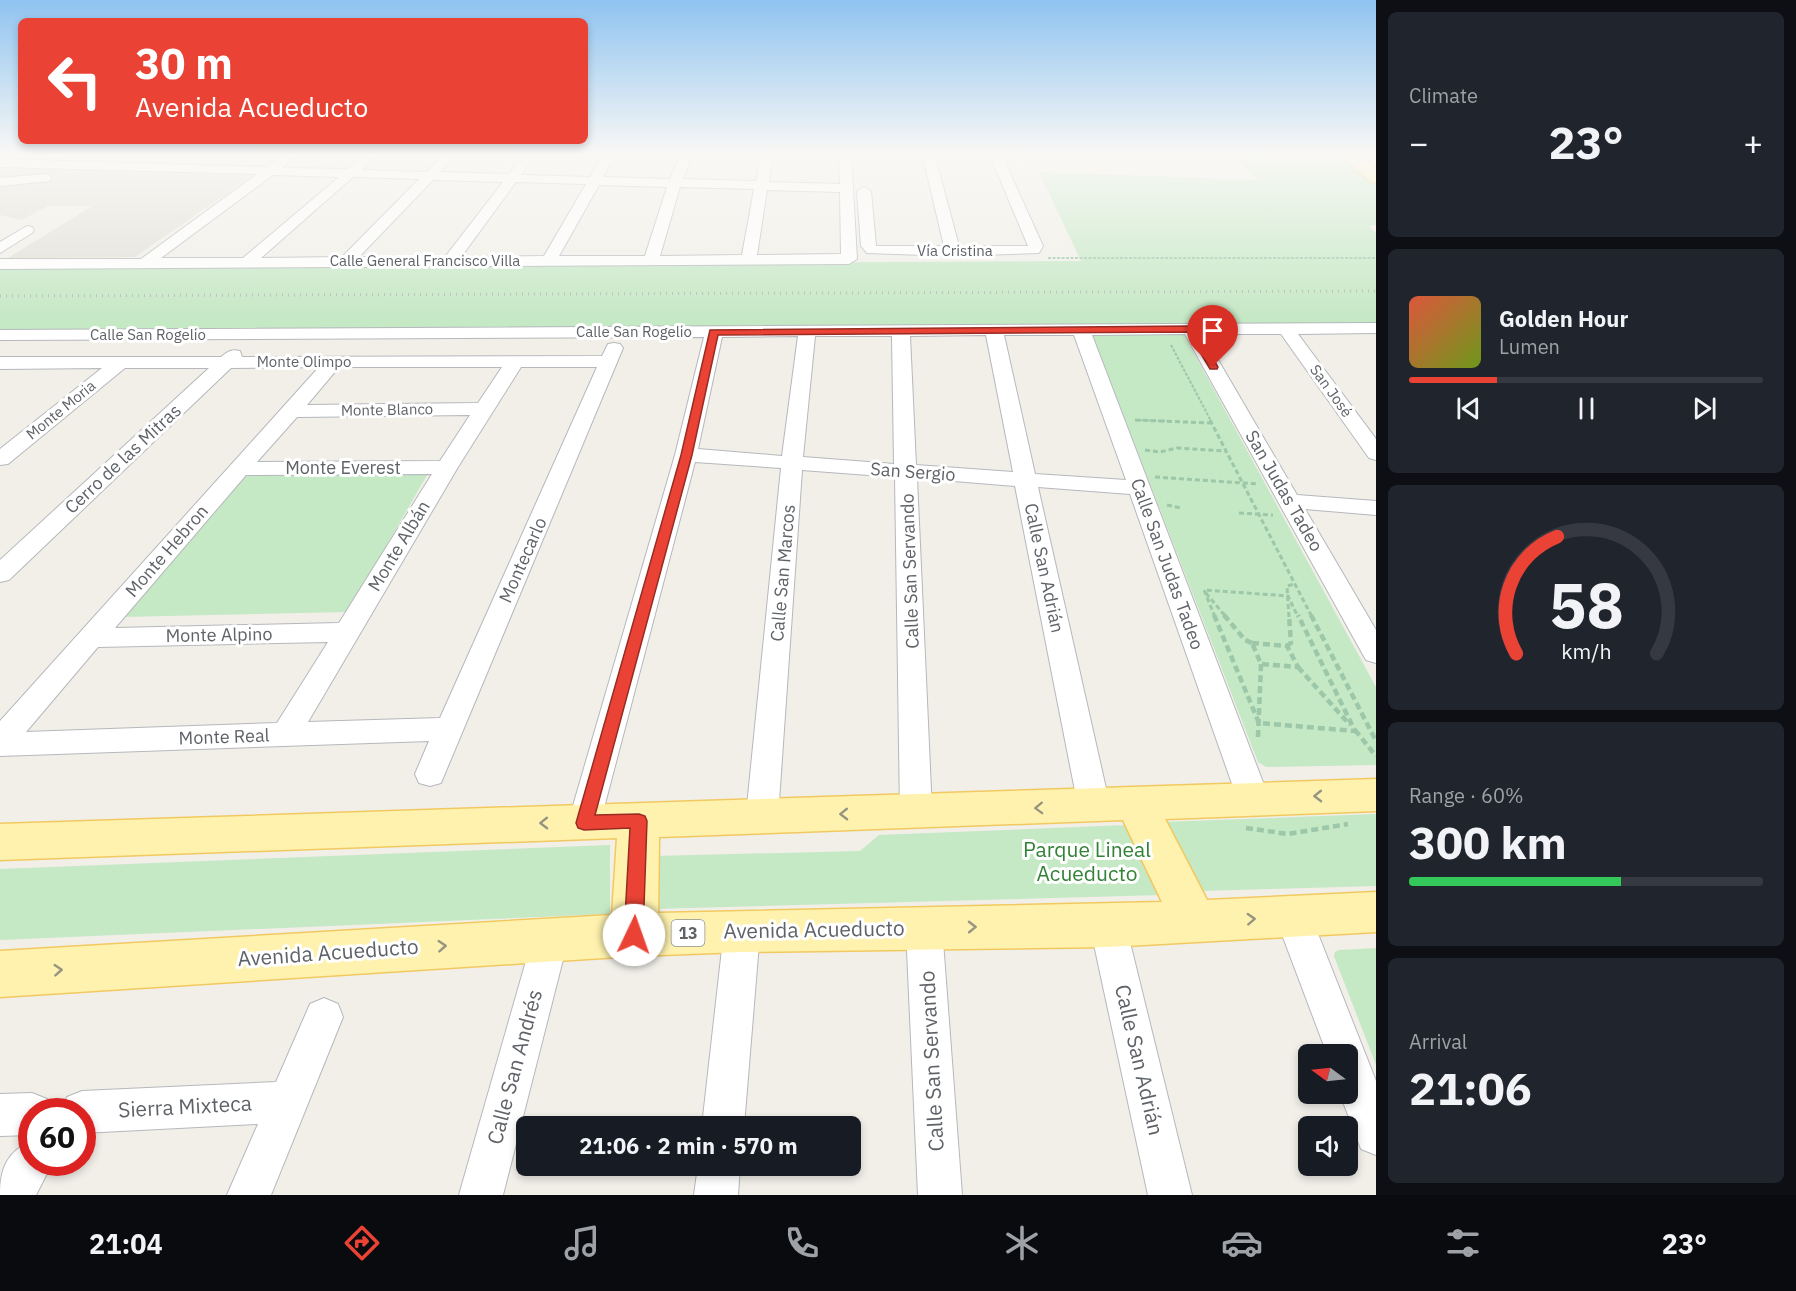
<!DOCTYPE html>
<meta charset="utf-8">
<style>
:root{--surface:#171b24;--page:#20242c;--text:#f1f3f6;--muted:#9ea1a6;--line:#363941;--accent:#ea4335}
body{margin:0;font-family:"IBM Plex Sans",sans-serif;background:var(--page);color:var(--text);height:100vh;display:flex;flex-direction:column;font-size:22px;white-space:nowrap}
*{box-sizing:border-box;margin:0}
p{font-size:20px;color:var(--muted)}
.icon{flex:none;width:33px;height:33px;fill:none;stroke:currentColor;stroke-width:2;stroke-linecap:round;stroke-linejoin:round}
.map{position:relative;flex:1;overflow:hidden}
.panel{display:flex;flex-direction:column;gap:12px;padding:12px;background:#0d0f14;width:420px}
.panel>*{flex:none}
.banner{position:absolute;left:18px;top:18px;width:570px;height:126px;border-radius:9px;box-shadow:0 3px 9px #0003;background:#ea4335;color:#fff;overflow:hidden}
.needle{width:39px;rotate:285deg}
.buttons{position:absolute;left:1298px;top:1044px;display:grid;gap:12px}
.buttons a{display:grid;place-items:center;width:60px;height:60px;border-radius:9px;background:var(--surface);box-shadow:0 3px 9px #0003;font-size:30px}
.speed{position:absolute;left:18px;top:1098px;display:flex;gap:12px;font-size:30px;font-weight:700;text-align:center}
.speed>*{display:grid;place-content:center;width:78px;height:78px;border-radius:50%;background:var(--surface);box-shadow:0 3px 9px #0003;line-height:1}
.speed .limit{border:9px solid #d22;background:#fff;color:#111}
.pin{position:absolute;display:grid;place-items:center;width:51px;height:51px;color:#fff;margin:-62px -26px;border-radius:50% 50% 50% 0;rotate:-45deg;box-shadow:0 0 6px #0007}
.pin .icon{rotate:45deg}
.me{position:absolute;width:66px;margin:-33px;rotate:3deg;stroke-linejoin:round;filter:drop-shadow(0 0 4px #0008)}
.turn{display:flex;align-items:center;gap:21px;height:126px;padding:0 18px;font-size:27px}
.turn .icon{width:78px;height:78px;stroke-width:2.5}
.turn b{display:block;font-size:42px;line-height:51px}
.big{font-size:45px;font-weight:800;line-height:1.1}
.panel .tile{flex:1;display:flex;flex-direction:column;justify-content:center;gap:9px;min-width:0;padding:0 21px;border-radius:9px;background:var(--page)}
.panel .dial{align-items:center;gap:0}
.dial svg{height:156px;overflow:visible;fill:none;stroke:var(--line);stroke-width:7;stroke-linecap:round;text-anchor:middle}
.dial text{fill:var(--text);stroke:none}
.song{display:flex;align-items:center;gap:18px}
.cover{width:72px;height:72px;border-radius:9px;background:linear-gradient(135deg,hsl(10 70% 55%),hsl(80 70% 35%))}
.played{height:6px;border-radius:3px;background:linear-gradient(90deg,var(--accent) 25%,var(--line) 25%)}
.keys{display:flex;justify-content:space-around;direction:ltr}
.heat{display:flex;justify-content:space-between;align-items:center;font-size:33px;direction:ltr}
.charge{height:9px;border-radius:4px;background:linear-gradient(90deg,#34c759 60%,var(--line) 0)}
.trip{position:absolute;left:516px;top:1116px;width:345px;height:60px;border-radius:9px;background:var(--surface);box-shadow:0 3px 9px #0003;font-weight:800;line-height:60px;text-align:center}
.tabs{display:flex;height:96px;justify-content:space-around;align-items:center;background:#090b0e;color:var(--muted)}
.tabs .icon{width:42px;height:42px}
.tabs .current{color:var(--accent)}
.tabs b{font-size:27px;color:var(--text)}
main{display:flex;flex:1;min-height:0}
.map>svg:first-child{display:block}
</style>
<main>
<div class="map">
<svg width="1376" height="1195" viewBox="0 0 1376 1195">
<rect width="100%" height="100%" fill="#f1efe8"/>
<!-- education -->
<path fill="#e1ded6" d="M0 168 253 175 135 257 8 258 92 206H48L22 220 0 215Z"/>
<!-- green -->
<g fill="#c5e8c5">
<path d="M1231 153H1341L1376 183V225L1369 226 1376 233V324L0 331V267L1081 261 1039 172 1257 180Z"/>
<path d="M1183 333 1376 687V765L1266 767 1258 762 1092 334Z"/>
<path d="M430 470 348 612 122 617 247 474Z"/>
<path d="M1376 814V886L1198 891 1162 822Z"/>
<path d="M1127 825 1162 895 651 909 654 856 860 851 879 835Z"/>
<path d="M610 845V914L0 940V869Z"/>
<path d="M1376 948V1065L1334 956 1335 952 1339 950Z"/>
</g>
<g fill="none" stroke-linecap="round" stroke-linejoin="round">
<defs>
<g id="minor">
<path d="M286 153H300L282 168 347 169 367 153H380L362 170 427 172 445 153H458L440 172 509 174 525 153H537L521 175 590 177 604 153H616L603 177 670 179 681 153H693L683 179 756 181 761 153H773L769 182 840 184 839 153H851L857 259 849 264 0 269V259H141L257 174 0 167V159L267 167ZM273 175 339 177 243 258H161ZM353 177 419 179 342 257 261 258ZM433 180 503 182 445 257H359ZM516 182 586 184 544 256 461 257ZM599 185 667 187 645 256H559ZM680 187 754 189 742 255 660 256ZM767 190 840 192 841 254 757 255Z"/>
<path d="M922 153H934L959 246H1028L989 153H1001L1043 246 1039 253 953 256 867 253 861 246 857 191 864 187 871 191 876 246H944Z"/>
<path d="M45 174 50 175 51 178 50 181 0 186V178Z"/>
<path d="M27 226 32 227 34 230 32 233 0 253V242Z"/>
<path d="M1376 323V333L1298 334 1376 439V460L1369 458 1281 334H1203L1297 495 1376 501V515L1305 509 1376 630V663L1366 660 1362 653 1185 334 1092 335 1269 798 1264 807 1253 811 1242 807 1237 798 1130 494 1038 487 1110 806 1105 815 1094 819 1083 815 1078 806 1015 486 917 478 932 812 927 821 916 825 905 821 900 812 895 477 802 470 778 816 773 825 762 829 751 825 746 816 781 468 695 462 600 823 595 833 584 836 573 833 568 823 675 455 704 337 0 340V330ZM986 335 1013 472 916 465 910 336ZM1004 335H1074L1126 480 1035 474ZM798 336 782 456 698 449 722 337ZM815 336H892L894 464 803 457Z"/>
<path d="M614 343 620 344 623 348 441 783 430 786 419 783 415 774 429 741 0 756V721L319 367 231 368 9 580 0 582V560L209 368H125L8 464 0 465V449L102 368 0 369V357H221C228 351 232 349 240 351L242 357 602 356 608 344ZM339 367H502L478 403 307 405ZM521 367H597L440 718 308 722 458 467ZM470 415 440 461 257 462 297 417ZM432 474 339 623 115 628 246 475ZM328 642 277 723 26 732 98 647Z"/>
<path d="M1293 900 1305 905 1311 916 1376 1081V1155L1361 1149 1340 1094H1347V1054H1327L1275 916 1281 905Z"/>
<path d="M1108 910 1121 915 1126 926 1192 1195H1148L1090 926 1095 915Z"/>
<path d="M924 912 937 917 942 928 962 1195H918L906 928 911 917Z"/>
<path d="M742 915 755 919 760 931 744 1126H702L724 931 729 919Z"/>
<path d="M550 923 563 928 568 940 503 1195H459L532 940 537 928Z"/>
<path d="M324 998 338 1004 343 1017 271 1195H227L258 1124 82 1133V1112H62L67 1097 82 1091 276 1082 310 1004Z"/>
<path d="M32 1093 47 1099 52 1112H32V1135L0 1136V1094Z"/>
<path d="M32 1141V1162H53L36 1195H0C0 1169 7 1151 32 1141Z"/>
<path d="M698 1166H740L738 1195H694Z"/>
</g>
<g id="major">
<path d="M1338 153H1356L1376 169V182L1370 181Z"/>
<path d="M1376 779V811L1165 819 1207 900 1376 892V932L1108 947 742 952 634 956 0 997V951L612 915 617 838 0 860V824ZM1123 820 1162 902 658 913 659 837Z"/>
</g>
</defs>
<!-- minor casing -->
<use href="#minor" stroke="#b5b8bc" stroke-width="2"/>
<!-- major casing -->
<use href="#major" stroke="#f2c960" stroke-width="3"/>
<!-- path-far2 -->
<g stroke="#9cc7a9" stroke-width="2" stroke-dasharray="3 1.5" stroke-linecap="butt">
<path d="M1048 258H1376"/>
<path d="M1171 345 1211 421"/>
<path d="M1135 420 1170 421"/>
</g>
<!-- path-far1 -->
<g stroke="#9cc7a9" stroke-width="3" stroke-dasharray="5 3" stroke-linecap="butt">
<path d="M1135 420 1211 423"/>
<path d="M1210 420 1312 617"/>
<path d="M1145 450 1160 452 1177 448 1226 451"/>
<path d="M1155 477 1258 484"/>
<path d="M1167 505 1181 508"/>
<path d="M1239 513 1273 515"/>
<path d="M1206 593 1226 617"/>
<path d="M1215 617 1204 590 1288 596 1298 617"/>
<path d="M1289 617 1287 586 1295 584"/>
</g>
<!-- path -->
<g stroke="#9cc7a9" stroke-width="4.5" stroke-dasharray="7 4" stroke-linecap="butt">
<path d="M1214 615 1259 723 1355 731 1298 615"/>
<path d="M1224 615 1245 640 1252 643"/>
<path d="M1311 615 1376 741"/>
<path d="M1252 643 1287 646 1298 667 1261 664Z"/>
<path d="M1287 646 1291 643 1289 615"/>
<path d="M1298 667 1350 725"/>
<path d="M1355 730 1376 756"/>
<path d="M1258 737 1261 664"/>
<path d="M1246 828 1288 834 1348 824"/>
</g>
<!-- minor -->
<use href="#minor" fill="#fff" fill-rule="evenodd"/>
<!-- major -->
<use href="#major" fill="#fff2af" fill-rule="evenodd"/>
<!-- rail -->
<path stroke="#b6b7b8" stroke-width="3" stroke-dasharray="1 5" stroke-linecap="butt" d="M0 296 1376 291"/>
</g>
<!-- one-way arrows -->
<defs><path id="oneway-chevron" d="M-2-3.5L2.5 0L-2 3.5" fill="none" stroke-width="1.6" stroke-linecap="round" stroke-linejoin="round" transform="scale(1.5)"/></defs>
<g stroke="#979581">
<use href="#oneway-chevron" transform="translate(1318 796) rotate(179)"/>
<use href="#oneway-chevron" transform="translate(1039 808) rotate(178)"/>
<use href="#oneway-chevron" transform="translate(844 814) rotate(179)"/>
<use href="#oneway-chevron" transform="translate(544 823) rotate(179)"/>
<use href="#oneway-chevron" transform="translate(1251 919) rotate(-3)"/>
<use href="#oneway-chevron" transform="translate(972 927) rotate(-1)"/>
<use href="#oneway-chevron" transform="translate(442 946) rotate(-4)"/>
<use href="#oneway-chevron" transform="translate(58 970) rotate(-4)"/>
</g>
<!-- sky -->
<linearGradient id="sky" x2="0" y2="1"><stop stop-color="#8fc3f1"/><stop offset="0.48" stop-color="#f9f8f5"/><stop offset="1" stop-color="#f9f8f5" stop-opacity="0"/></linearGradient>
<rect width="1376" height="320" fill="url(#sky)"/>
<!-- route -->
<path fill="#ea4335" stroke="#982c22" stroke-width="1.5" d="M1191 326 1196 329 1218 367 1217 369H1210L1188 332 718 335 692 455 595 815 639 814 645 816 647 821 643 935 641 941 634 944 627 941 624 935 630 828 584 830 578 828 576 823 681 455 710 330Z"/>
<g text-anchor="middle" stroke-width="6" stroke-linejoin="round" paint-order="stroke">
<!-- far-street labels -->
<g font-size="15" fill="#5f6368" stroke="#fff">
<text x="955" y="256">Vía Cristina</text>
<text x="425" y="266">Calle General Francisco Villa</text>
<text x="634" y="337">Calle San Rogelio</text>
<text x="148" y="340">Calle San Rogelio</text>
<text x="304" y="367">Monte Olimpo</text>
<text transform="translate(1331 391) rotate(54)" y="5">San José</text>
<text transform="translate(61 410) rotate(-39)" y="5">Monte Moria</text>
<text transform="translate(387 410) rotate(-1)" y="5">Monte Blanco</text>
</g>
<!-- shield labels -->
<rect fill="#fff" stroke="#8f9295" stroke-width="1.5" x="671.5" y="920" width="33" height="26" rx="4.5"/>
<g font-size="16" font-weight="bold" fill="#5f6368">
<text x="688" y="939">13</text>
</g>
<!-- street labels -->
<g font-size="18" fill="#5f6368" stroke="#fff">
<text transform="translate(123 459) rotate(-43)" y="6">Cerro de las Mitras</text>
<text x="343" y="474">Monte Everest</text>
<text transform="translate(913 472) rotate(4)" y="6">San Sergio</text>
<text transform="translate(1284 491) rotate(60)" y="6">San Judas Tadeo</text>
<text transform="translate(399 546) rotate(-59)" y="6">Monte Albán</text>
<text transform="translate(167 551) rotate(-49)" y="6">Monte Hebron</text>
<text transform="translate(523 560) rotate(-66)" y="6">Montecarlo</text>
<text transform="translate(1167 564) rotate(70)" y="6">Calle San Judas Tadeo</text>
<text transform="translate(1044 568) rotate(78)" y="6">Calle San Adrián</text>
<text transform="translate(910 571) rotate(-92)" y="6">Calle San Servando</text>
<text transform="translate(783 573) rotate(-85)" y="6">Calle San Marcos</text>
<text transform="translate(219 635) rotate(-1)" y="6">Monte Alpino</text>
<text transform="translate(224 737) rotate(-2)" y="6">Monte Real</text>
</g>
<!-- near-park labels -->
<g font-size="21" fill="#348238" stroke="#fff">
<text x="1087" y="857">Parque Lineal<tspan x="1087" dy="24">Acueducto</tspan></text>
</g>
<!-- near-street labels -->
<g font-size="21" fill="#5f6368" stroke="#fff">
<text transform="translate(814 930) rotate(-1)" y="7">Avenida Acueducto</text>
<text transform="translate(328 953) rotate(-4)" y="7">Avenida Acueducto</text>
<text transform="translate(1139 1060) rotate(77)" y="7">Calle San Adrián</text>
<text transform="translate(932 1061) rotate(-93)" y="7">Calle San Servando</text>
<text transform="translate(515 1067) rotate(-75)" y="7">Calle San Andrés</text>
<text transform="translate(185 1107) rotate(-3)" y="7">Sierra Mixteca</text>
</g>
</g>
</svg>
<div class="buttons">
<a><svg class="needle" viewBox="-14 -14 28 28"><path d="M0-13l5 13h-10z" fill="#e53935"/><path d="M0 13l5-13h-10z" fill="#9ea1a6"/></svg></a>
<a><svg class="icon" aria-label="sound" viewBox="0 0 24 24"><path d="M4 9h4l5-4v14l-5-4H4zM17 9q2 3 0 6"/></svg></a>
</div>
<div class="speed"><div class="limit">60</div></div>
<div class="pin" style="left:1213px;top:367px;background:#d93025"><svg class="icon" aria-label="arrive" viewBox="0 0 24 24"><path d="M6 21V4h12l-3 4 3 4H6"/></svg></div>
<svg class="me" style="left:634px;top:935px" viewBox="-20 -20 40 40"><circle r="19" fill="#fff"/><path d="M0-13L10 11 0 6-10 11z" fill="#ea4335"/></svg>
<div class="trip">21:06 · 2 min · 570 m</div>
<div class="banner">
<div class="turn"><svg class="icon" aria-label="left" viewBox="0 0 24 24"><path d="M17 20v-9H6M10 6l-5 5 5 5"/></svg><div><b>30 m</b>Avenida Acueducto</div></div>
</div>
</div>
<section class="panel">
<div class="tile"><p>Climate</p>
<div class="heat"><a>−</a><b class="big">23°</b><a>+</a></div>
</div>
<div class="tile">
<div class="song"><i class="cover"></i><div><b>Golden Hour</b><p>Lumen</p></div></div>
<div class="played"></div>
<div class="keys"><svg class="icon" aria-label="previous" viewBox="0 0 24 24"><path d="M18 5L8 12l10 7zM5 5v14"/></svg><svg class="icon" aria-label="pause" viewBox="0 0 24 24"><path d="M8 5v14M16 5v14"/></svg><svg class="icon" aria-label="next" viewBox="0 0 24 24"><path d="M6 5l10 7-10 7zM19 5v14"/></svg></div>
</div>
<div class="tile dial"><svg viewBox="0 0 100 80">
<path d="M14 69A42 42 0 1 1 86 69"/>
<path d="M14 69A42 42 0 0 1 35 9" stroke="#ea4335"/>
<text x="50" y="56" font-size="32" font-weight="700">58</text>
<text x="50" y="72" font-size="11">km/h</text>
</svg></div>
<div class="tile"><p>Range · 60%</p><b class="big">300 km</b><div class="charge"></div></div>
<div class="tile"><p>Arrival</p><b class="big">21:06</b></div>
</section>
</main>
<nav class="tabs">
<b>21:04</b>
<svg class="icon current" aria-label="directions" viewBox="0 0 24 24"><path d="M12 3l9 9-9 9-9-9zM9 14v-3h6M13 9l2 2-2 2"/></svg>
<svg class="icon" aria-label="music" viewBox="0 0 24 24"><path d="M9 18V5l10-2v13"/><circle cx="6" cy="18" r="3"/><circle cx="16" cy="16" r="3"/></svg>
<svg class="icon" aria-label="phone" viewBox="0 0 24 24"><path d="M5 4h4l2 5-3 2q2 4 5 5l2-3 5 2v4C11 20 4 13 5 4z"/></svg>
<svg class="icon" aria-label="climate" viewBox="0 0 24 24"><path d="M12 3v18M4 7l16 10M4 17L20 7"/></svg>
<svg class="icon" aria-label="car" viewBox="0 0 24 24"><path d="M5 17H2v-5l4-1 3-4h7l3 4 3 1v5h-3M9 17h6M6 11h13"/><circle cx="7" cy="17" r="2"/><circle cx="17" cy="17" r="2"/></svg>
<svg class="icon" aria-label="filters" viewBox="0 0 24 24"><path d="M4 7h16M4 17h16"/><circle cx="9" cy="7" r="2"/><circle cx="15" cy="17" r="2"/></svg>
<b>23°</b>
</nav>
